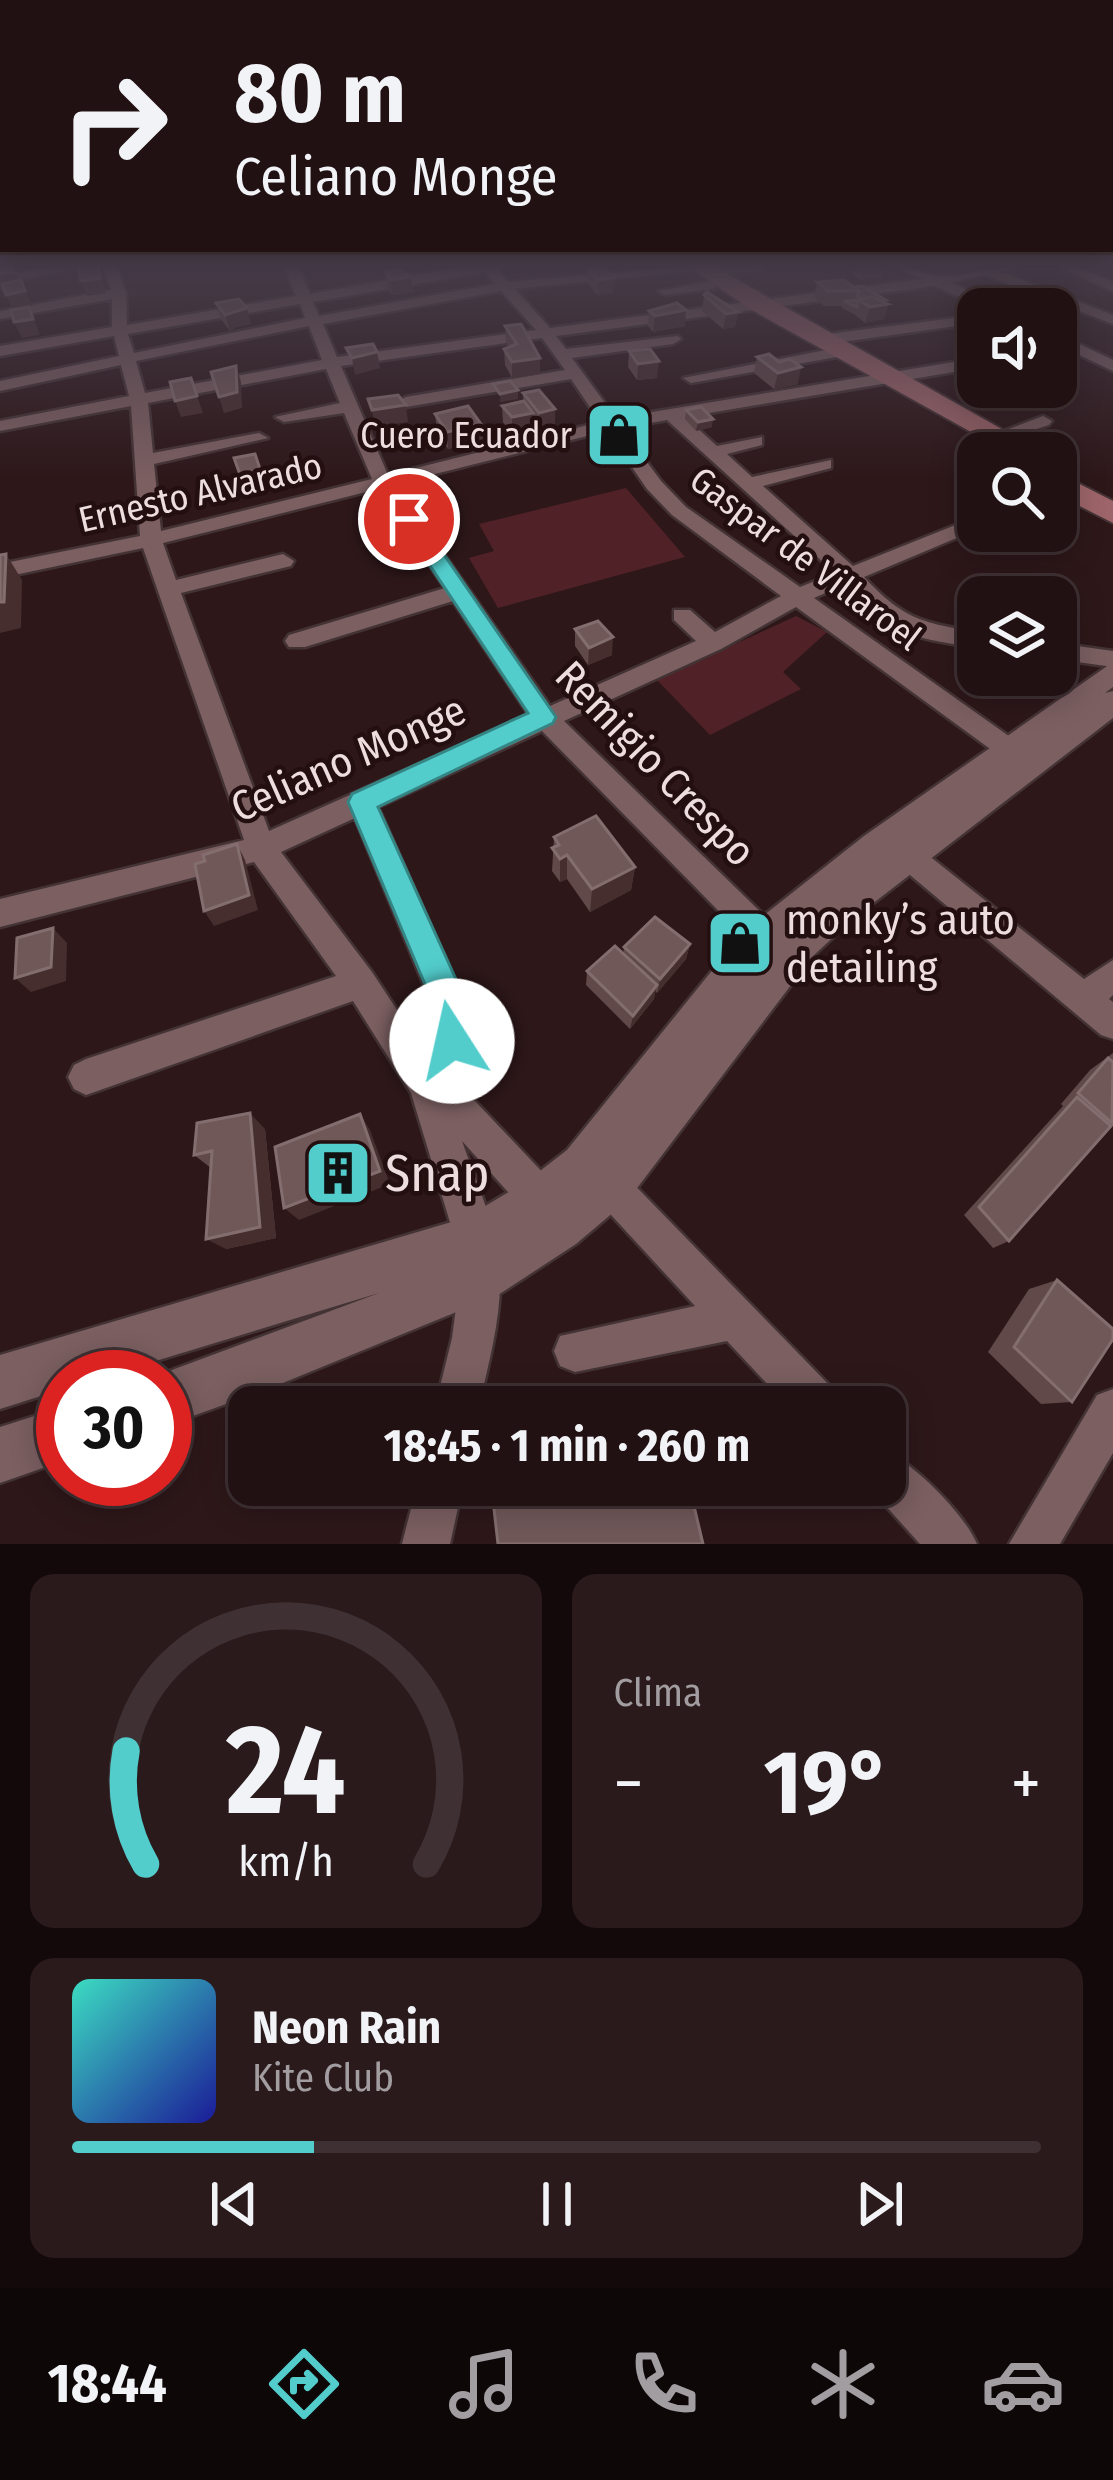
<!DOCTYPE html>
<html lang="es">
<meta charset="utf-8">
<style>
:root{--surface:#221113;--page:#2a1a1c;--text:#f1f3f6;--muted:#a29da0;--line:#3f3133;--accent:#52cdcc}
body{margin:0;font-family:"Fira Sans Condensed",sans-serif;background:var(--page);color:var(--text);height:100vh;display:flex;flex-direction:column;font-size:45px;white-space:nowrap}
*{box-sizing:border-box;margin:0}
p{font-size:39px;color:var(--muted)}
.icon{flex:none;width:66px;height:66px;fill:none;stroke:currentColor;stroke-width:2;stroke-linecap:round;stroke-linejoin:round}
.map{position:relative;height:1544px;overflow:hidden}
.details{display:flex;flex-direction:column;gap:30px;padding:30px;background:#13090a;flex:1}
.details>*{flex:none}
.top-card{position:absolute;left:0px;top:0px;width:1113px;height:252px;box-shadow:0 6px 30px #0003,0 0 0 3px var(--line);background:#221113;color:var(--text);overflow:hidden}
.tools{position:absolute;left:957px;top:288px;display:grid;gap:24px}
.tools a{display:grid;place-items:center;width:120px;height:120px;border-radius:24px;background:var(--surface);box-shadow:0 6px 30px #0003,0 0 0 3px var(--line);font-size:60px}
.speed{position:absolute;left:36px;top:1350px;display:flex;gap:24px;font-size:60px;font-weight:700;text-align:center}
.speed>*{display:grid;place-content:center;width:156px;height:156px;border-radius:50%;background:var(--surface);box-shadow:0 6px 30px #0003,0 0 0 3px var(--line);line-height:1}
.speed .limit{border:18px solid #d22;background:#fff;color:#111}
.pin{position:absolute;display:grid;place-items:center;width:102px;height:102px;color:#fff;margin:-51px;border:6px solid #fff;border-radius:50%;box-shadow:0 3px 12px #0007}
.me{position:absolute;width:132px;margin:-66px;rotate:350deg;stroke-linejoin:round;filter:drop-shadow(0 0 9px #0008)}
.turn{display:flex;align-items:center;gap:42px;height:252px;padding:0 36px;font-size:54px}
.turn .icon{width:156px;height:156px;stroke-width:2.5}
.turn b{display:block;font-size:84px;line-height:102px}
.big{font-size:90px;font-weight:700;line-height:1.1}
.details .tile{flex:1;display:flex;flex-direction:column;justify-content:center;gap:18px;min-width:0;padding:0 42px;border-radius:24px;background:var(--page)}
.details .dial{align-items:center;gap:0}
.dial svg{height:312px;overflow:visible;fill:none;stroke:var(--line);stroke-width:7;stroke-linecap:round;text-anchor:middle}
.dial text{fill:var(--text);stroke:none}
.song{display:flex;align-items:center;gap:36px}
.cover{width:144px;height:144px;border-radius:18px;background:linear-gradient(135deg,hsl(170 70% 55%),hsl(240 70% 35%))}
.played{height:12px;border-radius:6px;background:linear-gradient(90deg,var(--accent) 25%,var(--line) 25%)}
.keys{display:flex;justify-content:space-around;direction:ltr}
.heat{display:flex;justify-content:space-between;align-items:center;font-size:66px;direction:ltr}
.details .tiles{flex:1;display:grid;gap:30px;grid-template-columns:1fr 1fr}
.tile:last-child{grid-column:span 2}
.trip{position:absolute;left:228px;top:1386px;width:678px;height:120px;border-radius:24px;background:var(--surface);box-shadow:0 6px 30px #0003,0 0 0 3px var(--line);font-weight:700;line-height:120px;text-align:center}
.tab-bar{display:flex;height:192px;justify-content:space-around;align-items:center;background:#0e0708;color:var(--muted)}
.tab-bar .icon{width:84px;height:84px}
.tab-bar .on{color:var(--accent)}
.tab-bar b{font-size:54px;color:var(--text)}
.map>svg:first-child{display:block}
</style>
<div class="map">
<svg width="1113" height="1544" viewBox="0 0 1113 1544">
<rect width="100%" height="100%" fill="#2d1719"/>
<!-- green -->
<g fill="#502227">
<path d="M626 488 685 557 498 608 469 558 494 551 479 524Z"/>
<path d="M796 616 827 632 783 672 801 689 710 735 657 680Z"/>
</g>
<g fill="none" stroke-linecap="round" stroke-linejoin="round">
<defs>
<g id="minor">
<path d="M67 264H99L0 283V275Z"/>
<path d="M102 264H116L126 293 127 325 296 296 283 264H297L310 294 478 264H518L498 270 508 282 691 266 698 270 515 289 550 328 921 279 892 264C911 264 923 275 939 277 962 278 1000 264 1028 264L1001 272 1113 315V324L985 275 951 282 1005 309H986L935 286 556 336 566 349 678 336 681 339 673 344 572 358 616 418 978 358V368L685 417 717 446 762 437V445L727 454 752 477 831 460V468L763 486 853 566 978 516V529L864 577C903 619 922 623 978 632V648C911 637 893 637 846 584L814 598 1037 756 1041 763 1037 770H1019L796 607 721 649 564 721 776 927 781 937 776 947 765 951 754 947 542 731 378 807 472 1019 462 1056 449 1081 476 1102 564 1195 569 1209 564 1223 550 1228 536 1223 462 1141C477 1184 499 1231 500 1277 501 1320 488 1365 479 1407H435L452 1338 460 1277 455 1239 411 1093 353 1001 86 1095 74 1089 68 1077 74 1065 86 1059 336 976 254 862 0 927V899L244 840 143 548 0 578V564L140 536 131 406 0 431V421L129 396 121 365 0 391V381L119 356 114 336 0 356V346L112 327V299L0 319V311L111 290ZM485 272 495 284 319 316 313 302ZM501 291 536 330 337 357 323 324ZM300 304 305 318 134 353 128 334ZM309 326 322 360 145 393 136 361ZM542 338 565 370 406 397 397 402 406 407 571 379 600 422 388 475 341 366ZM326 369 340 403 275 417 284 422 344 413 372 479 161 531 154 464 268 438 259 433 153 453 148 403ZM667 420 835 573 800 587 686 507 661 481 622 428ZM607 431 647 489 672 515 781 596 715 632 690 610H674V620L696 641 550 706 395 484ZM378 489 445 588 289 635 285 641 289 647H305L453 601 529 715 269 831 181 593 291 566 294 561 283 554 176 580 163 543ZM355 818 438 1019 426 1054 372 972 281 852Z"/>
<path d="M768 264 763 270 704 275 697 271 704 267Z"/>
<path d="M1052 264H1070L1113 282V291Z"/>
<path d="M712 281 717 288 665 295 658 291Z"/>
<path d="M978 315V323L827 344 819 339 827 334Z"/>
<path d="M1056 333 1113 360V371L1056 344Z"/>
<path d="M831 349 839 354 837 357 691 383 683 378Z"/>
<path d="M1043 416 1052 421 1049 425 999 441 990 436Z"/>
<path d="M1056 643 1113 651V667L1056 659Z"/>
<path d="M908 844 918 847 1084 979 1113 960V995L1109 999 1113 1002V1039L1101 1035 898 865 893 856 898 847Z"/>
<path d="M602 1159 615 1165 835 1391 841 1407H789L727 1341 575 1372 560 1366 554 1351 560 1336 695 1306 589 1191 583 1178 589 1165Z"/>
<path d="M1113 1389V1453L1060 1544H1009L1097 1395Z"/>
<path d="M885 1451C914 1463 965 1515 977 1544H920L867 1485H885Z"/>
<path d="M417 1485H463L450 1544H402Z"/>
</g>
<g id="tertiary">
<path d="M1113 662V687L1105 693 1113 691V718L854 918 813 956 628 1200 576 1244 498 1295 273 1387 165 1426V1377H153L379 1293 103 1377H63V1389L0 1409V1355L465 1218 527 1181 567 1150 744 931 864 836Z"/>
<path d="M63 1407V1461L0 1483V1427Z"/>
</g>
<g id="primary">
<path d="M685 264H709L1044 453H1009L750 309Z"/>
<path d="M1056 472 1113 501V523L1056 494Z"/>
</g>
</defs>
<!-- minor casing -->
<use href="#minor" stroke="#443335" stroke-width="5"/>
<!-- tertiary casing -->
<use href="#tertiary" stroke="#443335" stroke-width="5"/>
<!-- primary casing -->
<use href="#primary" stroke="#443335" stroke-width="4"/>
<!-- minor -->
<use href="#minor" fill="#7b5f61" fill-rule="evenodd"/>
<!-- tertiary -->
<use href="#tertiary" fill="#7b5f61" fill-rule="evenodd"/>
<!-- primary -->
<use href="#primary" fill="#9d656a" fill-rule="evenodd"/>
</g>
<!-- wall -->
<g fill="#614849">
<path d="M856 264H885L881 278 861 280 853 274Z"/>
<path d="M588 269 613 293 598 295 588 284Z"/>
<path d="M385 272 411 277 413 292 392 295 387 287Z"/>
<path d="M817 282 854 287 886 300 885 303 888 304 884 319 865 323 854 314 842 308V306H824L814 297Z"/>
<path d="M704 295 738 312 735 327 723 329 702 311Z"/>
<path d="M216 303 251 324 236 327 230 331 221 319Z"/>
<path d="M649 311 685 326 653 332 648 326Z"/>
<path d="M505 326 540 374 512 378 505 365 504 349 509 347 506 342Z"/>
<path d="M629 351 657 378 637 380 628 367Z"/>
<path d="M757 357 798 384 774 389 754 373Z"/>
<path d="M523 393 555 426 539 429 533 422V429L512 434 503 422 502 406 523 401Z"/>
<path d="M686 410 712 427 696 431 685 419Z"/>
<path d="M435 414 481 424 483 440 448 449 437 431Z"/>
<path d="M575 629 612 655 588 665 575 646Z"/>
<path d="M554 837 635 867 631 890 590 912 567 879 560 882 552 871Z"/>
<path d="M690 944 686 959 657 993 655 991 654 999 630 1029 586 985 587 971 623 954 624 947Z"/>
<path d="M1113 1053V1121L1009 1241 993 1248 964 1215 1063 1106 1061 1104 1090 1070Z"/>
<path d="M265 1129 276 1238 226 1249 211 1168 194 1155Z"/>
<path d="M1057 1280 1072 1402 1041 1404 988 1352 1029 1289Z"/>
</g>
<!-- shaded-wall -->
<g fill="#462e2f">
<path d="M12 264 21 287 0 291V274Z"/>
<path d="M885 264 881 278 861 280 865 266Z"/>
<path d="M98 266 106 293 87 296 81 281Z"/>
<path d="M411 277 413 292 392 295 390 280Z"/>
<path d="M614 278 613 293 598 295V280Z"/>
<path d="M21 280 32 306 29 307 40 335 22 338 14 322 13 310 6 295Z"/>
<path d="M886 300 885 304H888L884 319 865 323 870 307Z"/>
<path d="M247 308 251 324 236 327 230 331 225 315Z"/>
<path d="M686 310 685 326 653 332 655 316Z"/>
<path d="M738 312 735 327 723 329 726 314Z"/>
<path d="M377 352 380 368 355 375 352 358Z"/>
<path d="M540 358V374L512 378V362Z"/>
<path d="M659 361 657 378 637 380 638 364Z"/>
<path d="M236 366 241 382 242 408 224 413 219 397Z"/>
<path d="M801 367 798 384 774 389 778 373Z"/>
<path d="M518 390V399L500 402V394Z"/>
<path d="M197 396 203 413 181 417 175 401Z"/>
<path d="M406 405 408 422 375 427 372 410Z"/>
<path d="M555 409V426L539 429V413Z"/>
<path d="M533 413V429L512 434V417Z"/>
<path d="M713 419 712 427 696 431 698 422Z"/>
<path d="M481 424 483 440 448 449 447 432Z"/>
<path d="M262 475 268 493 248 497 242 480Z"/>
<path d="M6 554 22 580 21 628 0 633V602Z"/>
<path d="M613 637 612 655 588 665 589 648Z"/>
<path d="M237 844 245 860 258 910 214 926 204 911Z"/>
<path d="M567 855V879L560 882V859Z"/>
<path d="M635 867 631 890 590 912 592 889Z"/>
<path d="M53 928 67 943 66 981 31 992 15 978Z"/>
<path d="M690 944 686 959 657 993 660 979Z"/>
<path d="M657 985 654 999 630 1029 633 1016Z"/>
<path d="M250 1113 265 1129 276 1238 226 1249 206 1239Z"/>
<path d="M360 1114 370 1130 390 1184 299 1220 284 1208Z"/>
</g>
<!-- building -->
<g fill="#705859" stroke="#836d6e" stroke-width="3">
<path d="M12 264 14 272 0 274V266Z"/>
<path d="M98 266 100 278 81 281 78 268Z"/>
<path d="M603 267 614 278 598 280 588 269Z"/>
<path d="M399 269 411 277 390 280 385 272Z"/>
<path d="M21 280 25 291 6 295 2 284Z"/>
<path d="M844 280 859 291H828L817 282Z"/>
<path d="M862 286 886 300 881 301 872 297 862 299 857 296 859 291 854 287Z"/>
<path d="M707 292 738 312 726 314 704 295Z"/>
<path d="M872 297 888 304 870 307 858 300Z"/>
<path d="M239 299 247 308 225 315 216 303Z"/>
<path d="M858 300 857 307 844 301 861 300Z"/>
<path d="M677 303 686 310 655 316 649 311Z"/>
<path d="M29 307 33 319 14 322 11 310Z"/>
<path d="M521 324 540 358 512 362 504 349 517 344 505 326Z"/>
<path d="M373 344 377 352 352 358 346 348Z"/>
<path d="M650 349 659 361 638 364 629 351Z"/>
<path d="M769 354 779 362 790 359 801 367 778 373 757 357Z"/>
<path d="M236 366 237 392 219 397 211 372Z"/>
<path d="M191 378 197 396 175 401 170 382Z"/>
<path d="M510 381 518 390 500 394 493 384Z"/>
<path d="M539 390 555 409 539 413 523 393Z"/>
<path d="M398 395 406 405 372 410 368 399Z"/>
<path d="M524 401 533 413 512 417 502 406Z"/>
<path d="M468 406 481 424 447 432 435 414Z"/>
<path d="M701 407 713 419 698 422 686 410Z"/>
<path d="M255 454 262 475 242 480 234 458Z"/>
<path d="M6 554 4 602H0V555Z"/>
<path d="M598 621 613 637 589 648 575 629Z"/>
<path d="M596 816 635 867 592 889 567 855 560 859 552 848 559 845 554 837Z"/>
<path d="M237 844 249 895 204 911 195 864 205 861 203 855Z"/>
<path d="M655 917 690 944 660 979 624 947Z"/>
<path d="M53 928 51 967 15 978 17 938Z"/>
<path d="M615 946 657 985 633 1016 587 971Z"/>
<path d="M1108 1058 1113 1062 1112 1123 1078 1093Z"/>
<path d="M1077 1097 1111 1126 1009 1241 979 1207Z"/>
<path d="M250 1113 260 1227 206 1239 212 1151 194 1155 197 1123Z"/>
<path d="M360 1114 380 1171 284 1208 275 1147Z"/>
<path d="M1057 1280 1113 1329V1339L1072 1402 1014 1347Z"/>
<path d="M514 1485H689L703 1544H498L492 1491Z"/>
</g>
<!-- sky -->
<linearGradient id="sky" x2="0" y2="1"><stop stop-color="#190d0e"/><stop offset="0.55" stop-color="#463c49"/><stop offset="1" stop-color="#463c49" stop-opacity="0"/></linearGradient>
<rect width="1113" height="480" fill="url(#sky)"/>
<!-- route -->
<path fill="#52cdcc" stroke="#358585" stroke-width="3" d="M409 513 416 514 556 717 553 723 378 807 469 1008V1041L464 1053 452 1058 439 1053 434 1041 435 1008 348 802 352 794 528 713 399 519Z"/>
<!-- icons -->
<defs>
<symbol id="shop-square" viewBox="-11 -11 22 22"><rect x="-9" y="-9" width="18" height="18" rx="4" fill="#52cdcc" stroke="#230e10"/><path d="M-5-2.5h2.3a2.7 3.5 0 0 1 5.4 0H5L5.5 6h-11ZM-1.5-2.5h3a1.5 2.3 0 0 0-3 0Z" fill="#111"/></symbol>
<symbol id="building-square" viewBox="-11 -11 22 22"><rect x="-9" y="-9" width="18" height="18" rx="4" fill="#52cdcc" stroke="#230e10"/><path d="M-4-6H4V6H1V3H-1V6H-4ZM-2.5-4.3h1.7v1.8h-1.7ZM.8-4.3h1.7v1.8H.8ZM-2.5-1h1.7V.8h-1.7ZM.8-1h1.7V.8H.8Z" fill="#111"/></symbol>
</defs>
<g fill-rule="evenodd">
<use href="#shop-square" x="581" y="397" width="76" height="76"/>
<use href="#shop-square" x="702" y="905" width="76" height="76"/>
<use href="#building-square" x="300" y="1135" width="76" height="76"/>
</g>
<g text-anchor="middle" stroke-width="9" stroke-linejoin="round" paint-order="stroke">
<!-- far-poi labels -->
<g font-size="36" fill="#edddde" stroke="#230e10" text-anchor="end">
<text x="572" y="448">Cuero Ecuador</text>
</g>
<!-- far-street labels -->
<g font-size="36" fill="#edddde" stroke="#230e10">
<text transform="translate(200 492) rotate(-13)" y="13">Ernesto Alvarado</text>
<text transform="translate(806 558) rotate(37)" y="13">Gaspar de Villaroel</text>
</g>
<!-- street labels -->
<g font-size="42" fill="#edddde" stroke="#230e10">
<text transform="translate(348 758) rotate(-24)" y="15">Celiano Monge</text>
<text transform="translate(656 763) rotate(46)" y="15">Remigio Crespo</text>
</g>
<!-- poi labels -->
<g font-size="42" fill="#edddde" stroke="#230e10" text-anchor="start">
<text x="786" y="934">monky’s auto<tspan x="786" dy="48">detailing</tspan></text>
</g>
<!-- near-poi labels -->
<g font-size="51" fill="#edddde" stroke="#230e10" text-anchor="start">
<text x="385" y="1191">Snap</text>
</g>
</g>
</svg>
<div class="tools">
<a><svg class="icon" aria-label="sound" viewBox="0 0 24 24"><path d="M4 9h4l5-4v14l-5-4H4zM17 9q2 3 0 6"/></svg></a>
<a><svg class="icon" aria-label="search" viewBox="0 0 24 24"><circle cx="10" cy="10" r="6"/><path d="M15 15l6 6"/></svg></a>
<a><svg class="icon" aria-label="layers" viewBox="0 0 24 24"><path d="M12 4l9 5-9 5-9-5zM3 14l9 5 9-5"/></svg></a>
</div>
<div class="speed"><div class="limit">30</div></div>
<div class="pin" style="left:409px;top:519px;background:#d93025"><svg class="icon" aria-label="arrive" viewBox="0 0 24 24"><path d="M6 21V4h12l-3 4 3 4H6"/></svg></div>
<svg class="me" style="left:452px;top:1041px" viewBox="-20 -20 40 40"><circle r="19" fill="#fff"/><path d="M0-13L10 11 0 6-10 11z" fill="#52cdcc"/></svg>
<div class="trip">18:45 · 1 min · 260 m</div>
<div class="top-card">
<div class="turn"><svg class="icon" aria-label="right" viewBox="0 0 24 24"><path d="M7 20v-9h11M14 6l5 5-5 5"/></svg><div><b>80 m</b>Celiano Monge</div></div>
</div>
</div>
<section class="details">
<div class="tiles">
<div class="tile dial"><svg viewBox="0 0 100 80">
<path d="M14 69A42 42 0 1 1 86 69"/>
<path d="M14 69A42 42 0 0 1 9 40" stroke="#52cdcc"/>
<text x="50" y="56" font-size="32" font-weight="700">24</text>
<text x="50" y="72" font-size="11">km/h</text>
</svg></div>
<div class="tile"><p>Clima</p>
<div class="heat"><a>−</a><b class="big">19°</b><a>+</a></div>
</div>
<div class="tile">
<div class="song"><i class="cover"></i><div><b>Neon Rain</b><p>Kite Club</p></div></div>
<div class="played"></div>
<div class="keys"><svg class="icon" aria-label="previous" viewBox="0 0 24 24"><path d="M18 5L8 12l10 7zM5 5v14"/></svg><svg class="icon" aria-label="pause" viewBox="0 0 24 24"><path d="M8 5v14M16 5v14"/></svg><svg class="icon" aria-label="next" viewBox="0 0 24 24"><path d="M6 5l10 7-10 7zM19 5v14"/></svg></div>
</div>
</div>
</section>
<nav class="tab-bar">
<b>18:44</b>
<svg class="icon on" aria-label="directions" viewBox="0 0 24 24"><path d="M12 3l9 9-9 9-9-9zM9 14v-3h6M13 9l2 2-2 2"/></svg>
<svg class="icon" aria-label="music" viewBox="0 0 24 24"><path d="M9 18V5l10-2v13"/><circle cx="6" cy="18" r="3"/><circle cx="16" cy="16" r="3"/></svg>
<svg class="icon" aria-label="phone" viewBox="0 0 24 24"><path d="M5 4h4l2 5-3 2q2 4 5 5l2-3 5 2v4C11 20 4 13 5 4z"/></svg>
<svg class="icon" aria-label="climate" viewBox="0 0 24 24"><path d="M12 3v18M4 7l16 10M4 17L20 7"/></svg>
<svg class="icon" aria-label="car" viewBox="0 0 24 24"><path d="M5 17H2v-5l4-1 3-4h7l3 4 3 1v5h-3M9 17h6M6 11h13"/><circle cx="7" cy="17" r="2"/><circle cx="17" cy="17" r="2"/></svg>
</nav>
